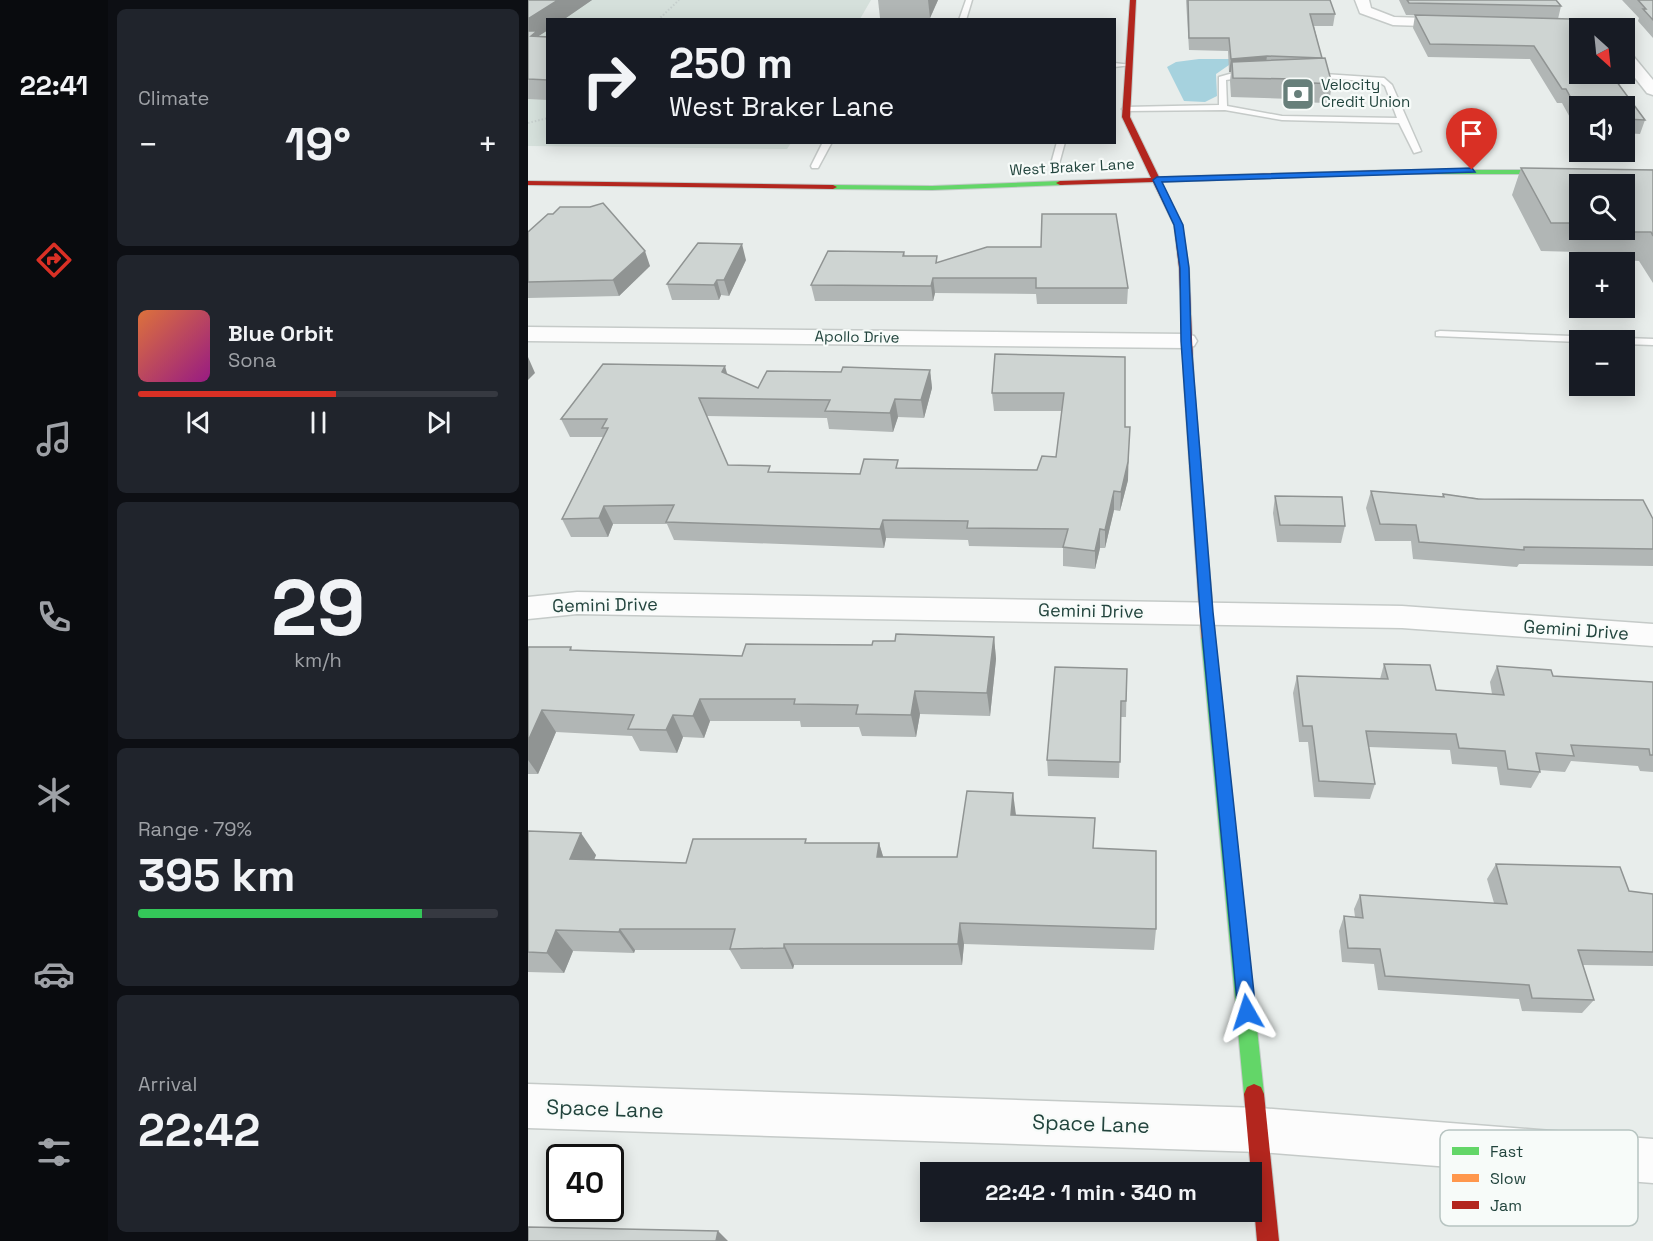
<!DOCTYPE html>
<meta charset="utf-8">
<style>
:root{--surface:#171b24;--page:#20242c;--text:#f1f3f6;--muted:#9ea1a6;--line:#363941;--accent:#d93025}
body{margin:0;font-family:"Space Grotesk",sans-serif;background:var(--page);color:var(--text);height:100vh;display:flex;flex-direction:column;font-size:22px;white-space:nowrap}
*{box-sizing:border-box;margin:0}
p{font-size:20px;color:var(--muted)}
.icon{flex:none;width:33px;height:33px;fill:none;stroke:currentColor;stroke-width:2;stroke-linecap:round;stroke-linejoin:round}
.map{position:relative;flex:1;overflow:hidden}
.side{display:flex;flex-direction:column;gap:9px;padding:9px;background:#0d0f14;width:420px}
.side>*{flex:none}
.hud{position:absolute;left:18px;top:18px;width:570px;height:126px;border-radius:0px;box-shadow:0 3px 15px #0003;background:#171b24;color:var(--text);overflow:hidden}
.needle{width:39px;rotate:153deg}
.buttons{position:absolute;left:1041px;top:18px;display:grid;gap:12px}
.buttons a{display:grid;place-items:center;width:66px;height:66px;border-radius:0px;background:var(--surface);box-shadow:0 3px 15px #0003;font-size:30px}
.speed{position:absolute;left:18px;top:1144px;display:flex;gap:12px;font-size:30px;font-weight:700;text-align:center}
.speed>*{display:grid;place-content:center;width:78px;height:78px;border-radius:50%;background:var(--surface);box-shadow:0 3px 15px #0003;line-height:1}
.speed .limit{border:3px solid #111;border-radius:9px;background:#fff;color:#111}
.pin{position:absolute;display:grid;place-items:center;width:51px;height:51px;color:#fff;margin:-62px -26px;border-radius:50% 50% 50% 0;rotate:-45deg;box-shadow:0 0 6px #0007}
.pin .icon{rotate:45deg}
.me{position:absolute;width:66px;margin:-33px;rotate:354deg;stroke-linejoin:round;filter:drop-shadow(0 0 4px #0008)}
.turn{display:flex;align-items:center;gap:21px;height:126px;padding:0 24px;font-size:27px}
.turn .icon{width:78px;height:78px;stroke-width:2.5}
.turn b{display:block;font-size:42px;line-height:51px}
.big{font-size:45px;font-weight:800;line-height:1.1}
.side .widget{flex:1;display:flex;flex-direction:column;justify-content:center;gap:9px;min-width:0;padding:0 21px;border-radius:9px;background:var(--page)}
.side .dial{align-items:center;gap:0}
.dial b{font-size:78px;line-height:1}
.song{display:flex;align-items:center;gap:18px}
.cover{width:72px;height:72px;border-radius:9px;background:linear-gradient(135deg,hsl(20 70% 55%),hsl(310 70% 35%))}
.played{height:6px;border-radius:3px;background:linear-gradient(90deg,var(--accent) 55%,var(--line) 55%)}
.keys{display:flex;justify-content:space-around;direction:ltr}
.heat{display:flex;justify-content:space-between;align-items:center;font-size:33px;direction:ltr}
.charge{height:9px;border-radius:4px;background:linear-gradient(90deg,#34c759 79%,var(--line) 0)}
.trip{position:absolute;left:392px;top:1162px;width:342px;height:60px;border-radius:0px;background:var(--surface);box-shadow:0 3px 15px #0003;font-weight:800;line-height:60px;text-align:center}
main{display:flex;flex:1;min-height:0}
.dock{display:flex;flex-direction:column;width:108px;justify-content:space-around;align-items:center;background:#090b0e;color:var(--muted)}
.dock .icon{width:42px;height:42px}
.dock .selected{color:var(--accent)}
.dock b{font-size:27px;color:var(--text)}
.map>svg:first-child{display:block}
</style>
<main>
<nav class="dock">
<b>22:41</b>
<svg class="icon selected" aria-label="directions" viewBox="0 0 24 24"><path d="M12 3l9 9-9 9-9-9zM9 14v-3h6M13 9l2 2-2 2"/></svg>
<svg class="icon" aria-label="music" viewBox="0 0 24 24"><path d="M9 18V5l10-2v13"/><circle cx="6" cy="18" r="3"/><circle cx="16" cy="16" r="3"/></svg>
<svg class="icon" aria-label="phone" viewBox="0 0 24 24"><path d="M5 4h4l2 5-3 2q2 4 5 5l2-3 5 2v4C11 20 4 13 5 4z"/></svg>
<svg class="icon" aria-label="climate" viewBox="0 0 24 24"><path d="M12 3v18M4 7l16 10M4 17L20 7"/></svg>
<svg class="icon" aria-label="car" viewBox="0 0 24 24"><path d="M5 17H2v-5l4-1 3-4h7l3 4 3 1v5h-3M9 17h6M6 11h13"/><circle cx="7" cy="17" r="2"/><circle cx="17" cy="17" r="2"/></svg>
<svg class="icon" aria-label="filters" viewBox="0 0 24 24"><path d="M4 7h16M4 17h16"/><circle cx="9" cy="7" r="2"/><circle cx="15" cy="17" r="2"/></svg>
</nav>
<section class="side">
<div class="widget"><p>Climate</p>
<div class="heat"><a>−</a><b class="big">19°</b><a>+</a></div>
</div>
<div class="widget">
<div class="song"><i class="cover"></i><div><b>Blue Orbit</b><p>Sona</p></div></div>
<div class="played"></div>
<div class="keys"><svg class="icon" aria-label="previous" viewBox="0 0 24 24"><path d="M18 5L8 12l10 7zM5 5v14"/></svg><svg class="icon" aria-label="pause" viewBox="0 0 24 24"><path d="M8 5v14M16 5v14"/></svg><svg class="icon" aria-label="next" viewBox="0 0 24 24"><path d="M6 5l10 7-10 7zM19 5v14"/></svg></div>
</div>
<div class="widget dial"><b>29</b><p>km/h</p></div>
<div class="widget"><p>Range · 79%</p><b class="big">395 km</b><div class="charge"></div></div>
<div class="widget"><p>Arrival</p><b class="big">22:42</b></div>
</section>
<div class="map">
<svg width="1125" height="1241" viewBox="0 0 1125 1241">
<rect width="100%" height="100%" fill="#e8edeb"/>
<!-- built -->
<path fill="#d5e0db" d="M0 0H343L332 19 20 20V142L263 143 259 149 0 146Z"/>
<!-- water -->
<path fill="#a6d2de" d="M671 59H725L701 65 688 74 689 96 677 102 656 101 639 67 648 62Z"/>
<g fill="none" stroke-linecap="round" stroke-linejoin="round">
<defs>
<g id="lane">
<path d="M438 0H444L438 20H431Z"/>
<path d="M586 63 603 65 586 67Z"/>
<path d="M721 72 724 76 698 80 699 106 754 116 869 118 857 86 851 82 781 77 777 75 781 73 856 78 864 85 893 151 886 153 871 123 754 120 697 110 598 111 594 109 598 107 691 105V77L705 73Z"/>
<path d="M295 142H304L290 168H284L283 166Z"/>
<path d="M529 142H537L531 164 527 167 523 164Z"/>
<path d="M912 331 1125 339V345L1096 344V340L1052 342 908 336V332Z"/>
</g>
<g id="street">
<path d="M827 0H841L843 8 866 17 926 19 933 23 926 27 865 25 832 13Z"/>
<path d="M1007 21 1074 22 1081 26 1079 28H1002V22Z"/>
<path d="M1096 50 1101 51 1125 80V95L1119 93 1096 64Z"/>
<path d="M0 327 658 334 666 336 669 341 666 346 658 348 0 341Z"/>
<path d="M49 592 874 606 1125 624V646L874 628 49 614 0 619V597Z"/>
<path d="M0 1084 731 1108 1125 1139V1183L731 1152 0 1128Z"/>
</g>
<g id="fast">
<rect x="862" y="170" width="263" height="4"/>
<path d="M532 181 536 183 535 185 404 190 305 189 301 187 305 185 404 186Z"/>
<path d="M680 632 685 633 687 637 736 1094 733 1101 726 1104 719 1101 716 1094 673 637 675 633Z"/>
</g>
<path id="slow" d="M661 381 666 384 687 637 685 641H675L673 637 656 384Z"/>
<g id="jam">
<path d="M602 0H608L602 117 631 177 865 170 869 172 865 174 633 182 654 225 661 268 666 384 661 387 656 384 651 268 646 225 625 182 532 185 528 183 532 181 623 178 594 117Z"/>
<path d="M0 181 305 185 309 187 305 189 0 185Z"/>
<path d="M726 1084 733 1087 736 1094 751 1241H729L716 1094 719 1087Z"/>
</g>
</defs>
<!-- lane casing -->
<use href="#lane" stroke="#c5cac8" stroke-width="3"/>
<!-- street casing -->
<use href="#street" stroke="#c5cac8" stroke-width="3"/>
<!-- fast casing -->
<use href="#fast" stroke="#c3cbc8" stroke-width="2"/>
<!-- slow casing -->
<use href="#slow" stroke="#c3cbc8" stroke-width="2"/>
<!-- jam casing -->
<use href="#jam" stroke="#c3cbc8" stroke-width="2"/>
<!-- path -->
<g stroke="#c6cfcd" stroke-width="2" stroke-dasharray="1.5 2" stroke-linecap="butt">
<path d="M130 20 151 0"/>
<path d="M0 123 20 118"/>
</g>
<!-- lane -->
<use href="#lane" fill="#fcfcfc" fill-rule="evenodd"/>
<!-- street -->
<use href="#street" fill="#fcfcfc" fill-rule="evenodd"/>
<!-- fast -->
<use href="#fast" fill="#63d668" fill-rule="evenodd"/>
<!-- slow -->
<use href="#slow" fill="#ff974d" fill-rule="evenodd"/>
<!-- jam -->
<use href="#jam" fill="#b3261e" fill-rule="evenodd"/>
</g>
<!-- wall -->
<g fill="#b1b6b5" fill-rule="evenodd">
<path d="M0 0H64L35 20H20V30L10 36 20 37V100L0 99Z"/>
<path d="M350 0H410L402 18H352Z"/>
<path d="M658 0H802L807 14 805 26H786L794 59 804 84 801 103 764 102 763 99 703 97 702 81 703 72H701L700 51 661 50Z"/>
<path d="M871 0H1028L1033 6 1030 19 878 15Z"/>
<path d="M1094 0H1125V38L1110 21 1111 18Z"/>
<path d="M887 15 1043 19 1117 120 1112 134 1096 133V106H1052V123H1045L1034 103H1029L1002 59 900 57 885 28Z"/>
<path d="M993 168 1125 170V283L1111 261 1093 260 1089 253 1013 251 984 195ZM1052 184H1096V230H1052Z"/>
<path d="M0 232 122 266 91 296 0 298Z"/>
<path d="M376 252 377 256 410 262 600 288 599 304H509L508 294 407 293 405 301H287L283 285Z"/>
<path d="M218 260 201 296 193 295 191 300H144L139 284Z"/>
<path d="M467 354 597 427 600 480 592 511 586 510 577 548H572L567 569 535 566V548L441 546 440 540 358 538 356 548 146 540 139 524H85L80 537H43L34 519 75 437H42L33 419 199 375 230 388 313 372 402 370 404 388 396 418 370 417 365 432 301 429 299 418 179 416 200 465 243 472 332 474 372 468 509 470 528 457 534 411H466L464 393Z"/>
<path d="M843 491 914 497 915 494 1125 519V566L991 564 989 567 885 559 883 541H847L838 508Z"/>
<path d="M747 496 817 526 813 543 749 542 745 513Z"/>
<path d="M466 637 468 659 462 716 392 714 388 737 334 736 331 727H273L272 721H182L176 738 155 737 149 753 112 751 104 736 28 732 10 774H0V647H43L44 650 214 656 344 645 367 641Z"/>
<path d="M856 664 908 690 964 694 962 682 969 666 1025 676 1125 682V772L1112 771 1110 766 1043 761 1037 772 1011 770 1012 772 1003 788 972 785 969 767 924 764 922 750 841 747 847 784 842 799 786 797 780 742H771L765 693 769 676 852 679Z"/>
<path d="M599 669 598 717H593L591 778 520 776 519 760Z"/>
<path d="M488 815 566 848 628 929 626 950 436 944 434 965H266L265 969H213L202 950H107L106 953 45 951 36 973 0 972V831L68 855 66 859 158 863 280 843H351L355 857H429Z"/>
<path d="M968 864 1101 891 1125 894V966L1055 965 1066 1000 1054 1013 994 1011 991 999 850 990 846 964 814 962 811 931 816 916 827 917 826 909 832 895 966 903 959 879Z"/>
</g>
<!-- shaded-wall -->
<g fill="#909493">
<path d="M30 0H64L35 20H20V30L0 43V19Z"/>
<path d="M400 0H410L402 18Z"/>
<path d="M739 56 737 69 704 62 703 72H701L703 59Z"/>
<path d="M214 244 218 260 201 296 196 280Z"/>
<path d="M117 251 122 266 91 296 85 280Z"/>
<path d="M405 278 407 293 405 301 403 286Z"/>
<path d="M189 280 193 295 191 300 186 285Z"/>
<path d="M0 357 7 373 0 380Z"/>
<path d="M197 366 202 384 194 372Z"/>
<path d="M402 370 404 388 396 418 393 400Z"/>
<path d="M367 399 370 417 365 432 362 413Z"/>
<path d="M601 445 600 480 592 511 593 492Z"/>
<path d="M586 491V510L577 548V530Z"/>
<path d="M76 506 85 524 80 537 71 518Z"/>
<path d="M355 520 358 538 356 548 352 529Z"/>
<path d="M572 529V548L567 569V551Z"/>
<path d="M466 637 468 659 462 716 459 693Z"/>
<path d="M387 691 392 714 388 737 383 715Z"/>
<path d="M172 699 182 721 176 738 165 716Z"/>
<path d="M14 710 28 732 10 774 0 760V741Z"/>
<path d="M145 715 155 737 149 753 138 730Z"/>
<path d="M485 793 488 815H483Z"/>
<path d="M53 833 68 855 58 881 42 859Z"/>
<path d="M351 843 358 866 349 857Z"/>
<path d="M432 923 436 944 434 965 430 944Z"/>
<path d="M92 929 107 950 106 953 91 932Z"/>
<path d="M28 930 45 951 36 973 19 953Z"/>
<path d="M256 944 266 965 265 969 256 948Z"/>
<path d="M190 1231 200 1241H188Z"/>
</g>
<!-- building -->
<g fill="#ced4d2" stroke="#909493" stroke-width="1.5">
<path d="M0 0H30L0 19Z"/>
<path d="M660 0H802L807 14H782L794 58 739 56 703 59 701 38H661Z"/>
<path d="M879 0H1028L1033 6 881 3Z"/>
<path d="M1110 0H1125V20L1115 9H1118Z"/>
<path d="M887 15 1043 19 1052 31V74H1083L1117 120 1096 119V106H1052V109H1049L1038 89H1034L1006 46 902 44Z"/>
<path d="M0 31H9L3 36 20 37V80L0 79Z"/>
<path d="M797 58 804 84 766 82V79L705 78 704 62Z"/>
<path d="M993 168 1125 170V236L1123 232H1105L1100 224H1096V184H1052V223H1023Z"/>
<path d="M75 203 117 251 85 280 0 282V232L20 214H25L32 207H62Z"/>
<path d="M514 214H588L600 288H508V278H405L403 286 283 285 300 251 376 252 375 256H409L408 263 459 247H513Z"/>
<path d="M170 243 214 244 196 280H189L186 285 139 284Z"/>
<path d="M467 354 597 357V427H602L600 462 593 492 586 491 577 530 572 529 567 551 535 547 540 529 439 528 440 521 355 520 352 529 138 522 146 505 76 506 71 518 34 519 80 428H74L79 419H33L75 364 197 366 194 372 230 388 239 371 313 372 315 367 402 370 393 400 367 399 362 413 297 411 302 400 171 398 200 465 242 466 240 472 332 474 336 459 370 460 368 468 509 470 514 456 528 457 536 393H464Z"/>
<path d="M843 491 916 497 915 494 950 499 1115 500 1125 519V549L996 547V550L891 542 888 525 852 524Z"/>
<path d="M747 496 814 497 817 526 752 525Z"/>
<path d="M368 634 466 637 459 693 387 691 383 715 328 714 330 705 266 704 267 699H172L165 716 145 715 138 730 100 729 106 715 14 710 0 741V647H43L42 650 214 656 218 644 344 645 345 641H367Z"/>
<path d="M856 664 902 665 908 690 976 695 969 666 1023 670 1025 676 1125 682V755H1122L1121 749 1043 745 1046 756 1008 753 1012 772 980 769 977 751 931 748 928 734 838 731 847 784 791 781 784 726H775L769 676 860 679Z"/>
<path d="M527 667 599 669 598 701H593L592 762 519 760Z"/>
<path d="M439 791 485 793 483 815 567 818 565 848 628 851V929L432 923 430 944H256V948L202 949 207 929H92L91 932 28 930 19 953 0 952V831L53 833 42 859 158 863 165 839H278L277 843H351L349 857H429Z"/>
<path d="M968 864 1092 867 1101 891 1125 894V952L1050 950 1066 1000 1004 998 1001 985 857 976 852 949 820 948 816 916 835 918 832 895 979 904Z"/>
<path d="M0 1227 190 1231 188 1241H0Z"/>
</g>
<!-- route -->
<path fill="#1a73e8" stroke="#114b97" stroke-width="1.5" d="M944 168 947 172 634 182 655 225 661 268 663 341 685 612 728 1012 725 1019 719 1021 712 1019 710 1012 672 612 653 341 652 268 646 225 625 180 629 177Z"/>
<!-- icons -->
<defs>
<symbol id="bank-square" viewBox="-11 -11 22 22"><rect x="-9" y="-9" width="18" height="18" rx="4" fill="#677f7a" stroke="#f7fbf9"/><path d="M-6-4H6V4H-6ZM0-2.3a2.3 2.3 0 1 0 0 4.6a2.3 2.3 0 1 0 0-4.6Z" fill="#fff"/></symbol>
</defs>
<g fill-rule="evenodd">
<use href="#bank-square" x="751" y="75" width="38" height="38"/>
</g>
<g text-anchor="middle" stroke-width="4.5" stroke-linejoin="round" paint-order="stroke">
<!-- far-poi labels -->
<g font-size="15" fill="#22443d" stroke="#f7fbf9" text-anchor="start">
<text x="793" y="90">Velocity<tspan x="793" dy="17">Credit Union</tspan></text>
</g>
<!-- far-street labels -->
<g font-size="15" fill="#22443d" stroke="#f7fbf9">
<text transform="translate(544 167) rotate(-3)" y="5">West Braker Lane</text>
<text transform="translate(329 337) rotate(1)" y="5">Apollo Drive</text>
</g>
<!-- street labels -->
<g font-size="18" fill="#22443d" stroke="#f7fbf9">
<text transform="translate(77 605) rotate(-1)" y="6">Gemini Drive</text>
<text transform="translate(563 611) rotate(1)" y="6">Gemini Drive</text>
<text transform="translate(1048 630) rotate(4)" y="6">Gemini Drive</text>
</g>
<!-- near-street labels -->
<g font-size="21" fill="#22443d" stroke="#f7fbf9">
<text transform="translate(77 1109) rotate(2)" y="7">Space Lane</text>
<text transform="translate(563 1124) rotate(2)" y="7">Space Lane</text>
</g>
</g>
<!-- legend -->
<rect x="912" y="1130" width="198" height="96" rx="9" fill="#f7fbf9" stroke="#b7c4c1" stroke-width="1.5"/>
<rect x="924" y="1147" width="27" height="8" fill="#63d668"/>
<rect x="924" y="1174" width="27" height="8" fill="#ff974d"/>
<rect x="924" y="1201" width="27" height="8" fill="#b3261e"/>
<g font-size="16" fill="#22443d">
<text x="962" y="1157">Fast</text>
<text x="962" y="1184">Slow</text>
<text x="962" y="1211">Jam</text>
</g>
</svg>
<div class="buttons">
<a><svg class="needle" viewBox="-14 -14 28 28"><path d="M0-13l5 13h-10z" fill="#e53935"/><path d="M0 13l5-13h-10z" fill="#9ea1a6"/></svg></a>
<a><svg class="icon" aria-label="sound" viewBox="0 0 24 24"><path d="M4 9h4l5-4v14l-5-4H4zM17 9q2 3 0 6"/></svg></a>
<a><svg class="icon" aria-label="search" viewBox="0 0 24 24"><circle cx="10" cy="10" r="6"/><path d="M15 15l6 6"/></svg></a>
<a>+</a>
<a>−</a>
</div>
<div class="speed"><div class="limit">40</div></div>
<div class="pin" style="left:944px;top:170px;background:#d93025"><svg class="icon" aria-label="arrive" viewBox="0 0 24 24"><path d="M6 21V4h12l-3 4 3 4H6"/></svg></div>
<svg class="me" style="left:719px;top:1012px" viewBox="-20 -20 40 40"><path d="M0-17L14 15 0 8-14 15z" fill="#1a73e8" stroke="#fff" stroke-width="4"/></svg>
<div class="trip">22:42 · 1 min · 340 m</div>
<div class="hud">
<div class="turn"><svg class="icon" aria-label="right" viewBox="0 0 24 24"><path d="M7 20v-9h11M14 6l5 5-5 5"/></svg><div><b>250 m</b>West Braker Lane</div></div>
</div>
</div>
</main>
